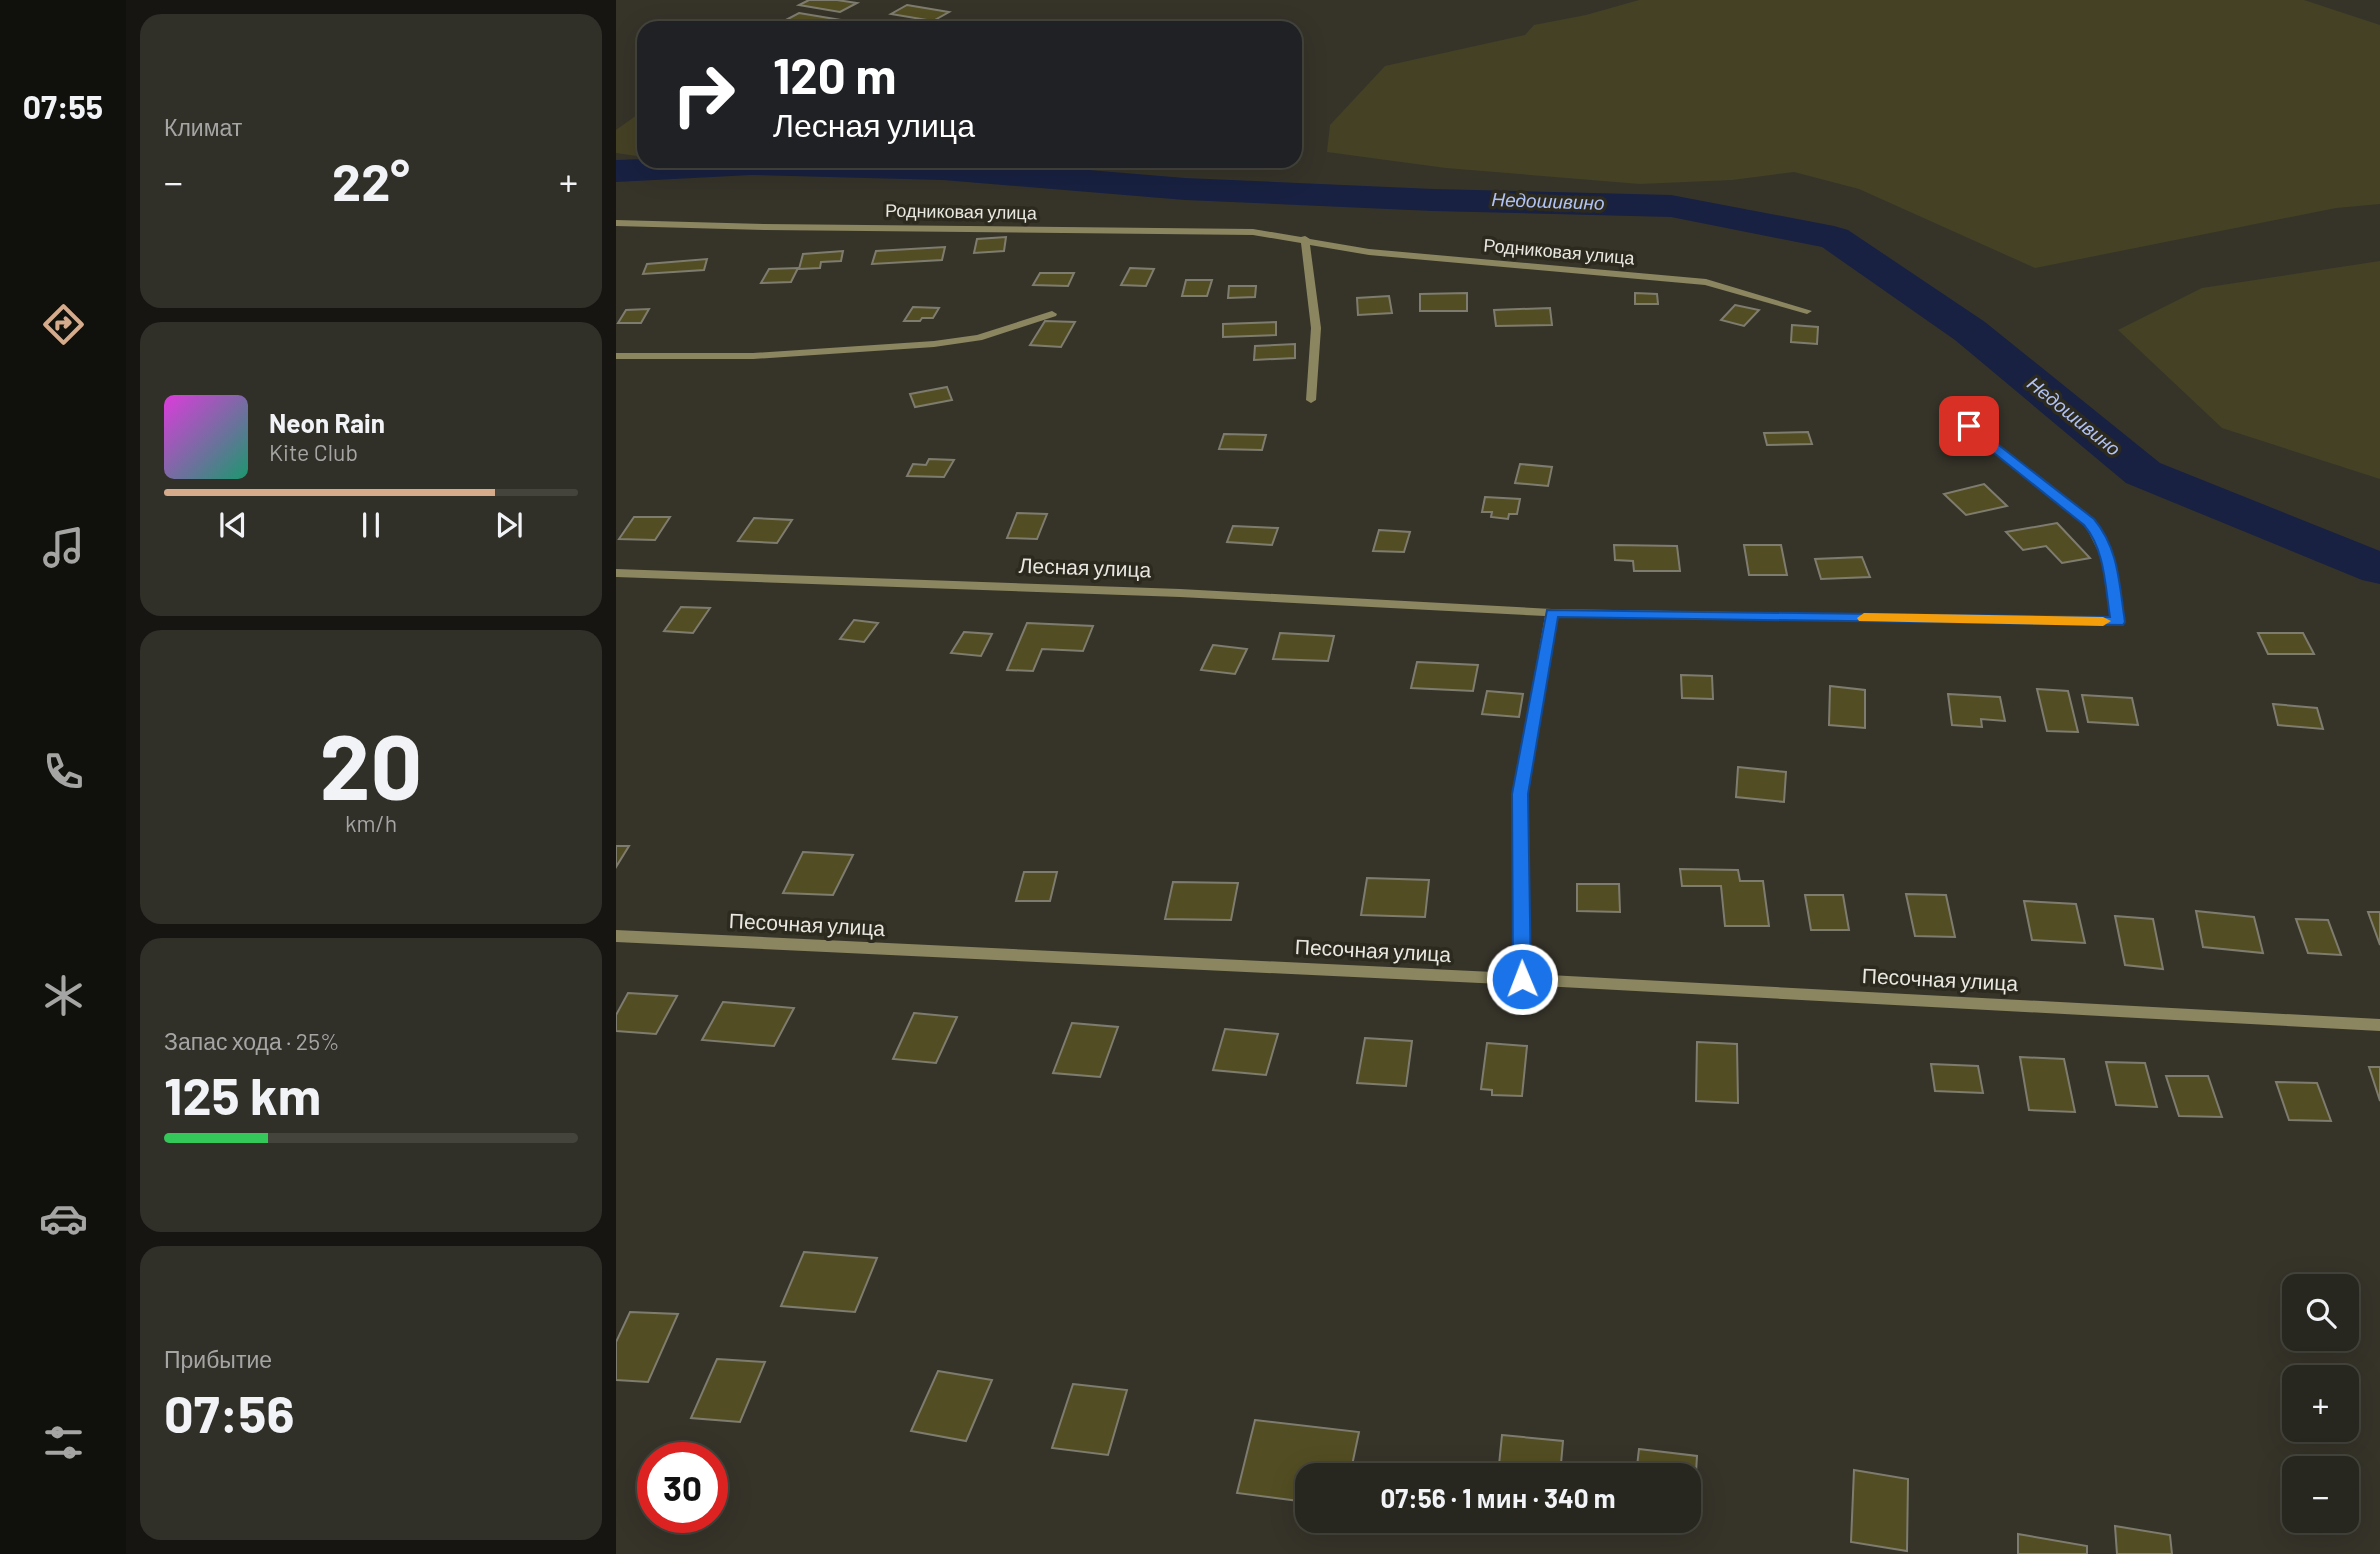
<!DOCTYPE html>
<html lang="ru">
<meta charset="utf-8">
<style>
:root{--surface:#28271f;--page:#302f28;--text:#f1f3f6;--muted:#a5a5a4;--line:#44443d;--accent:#d6ab8b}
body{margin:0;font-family:Barlow,sans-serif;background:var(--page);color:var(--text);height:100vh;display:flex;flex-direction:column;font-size:26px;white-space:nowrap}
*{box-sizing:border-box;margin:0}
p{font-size:23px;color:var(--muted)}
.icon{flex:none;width:38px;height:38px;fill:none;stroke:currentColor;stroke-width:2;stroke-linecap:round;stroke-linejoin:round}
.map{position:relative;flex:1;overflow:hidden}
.sheet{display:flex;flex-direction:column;gap:14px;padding:14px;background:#161511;width:490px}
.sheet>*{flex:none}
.guide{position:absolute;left:21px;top:21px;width:665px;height:147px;border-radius:21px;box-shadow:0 7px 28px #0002,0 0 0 2px var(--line);background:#202124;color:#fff;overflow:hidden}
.controls{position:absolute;left:1666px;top:1274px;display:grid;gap:14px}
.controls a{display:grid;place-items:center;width:77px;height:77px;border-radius:14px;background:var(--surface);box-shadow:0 7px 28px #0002,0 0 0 2px var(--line);font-size:35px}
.speed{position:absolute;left:21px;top:1442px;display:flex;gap:14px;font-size:35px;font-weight:700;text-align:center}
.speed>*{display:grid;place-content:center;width:91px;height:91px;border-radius:50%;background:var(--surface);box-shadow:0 7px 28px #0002,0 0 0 2px var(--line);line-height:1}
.speed .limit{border:10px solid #d22;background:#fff;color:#111}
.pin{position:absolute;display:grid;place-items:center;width:60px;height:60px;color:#fff;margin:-30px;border-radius:14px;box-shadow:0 4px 10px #0006}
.me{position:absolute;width:77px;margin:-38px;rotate:359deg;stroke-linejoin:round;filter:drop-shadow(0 0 5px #0008)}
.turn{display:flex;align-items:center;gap:24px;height:147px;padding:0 21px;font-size:32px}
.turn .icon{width:91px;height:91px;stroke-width:2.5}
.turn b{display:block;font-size:49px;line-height:60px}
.big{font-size:52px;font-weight:700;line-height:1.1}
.sheet .widget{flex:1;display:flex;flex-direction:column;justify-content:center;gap:10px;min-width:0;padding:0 24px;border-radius:21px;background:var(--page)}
.sheet .dial{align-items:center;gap:0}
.dial b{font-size:91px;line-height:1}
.song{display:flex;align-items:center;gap:21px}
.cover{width:84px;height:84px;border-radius:10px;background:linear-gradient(135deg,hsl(300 70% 55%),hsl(160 70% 35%))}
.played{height:7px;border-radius:4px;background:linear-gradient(90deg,var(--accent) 80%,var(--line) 80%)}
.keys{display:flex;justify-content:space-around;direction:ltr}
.heat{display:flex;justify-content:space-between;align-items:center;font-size:38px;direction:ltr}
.charge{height:10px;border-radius:5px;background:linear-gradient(90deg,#34c759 25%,var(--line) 0)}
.trip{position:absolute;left:679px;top:1463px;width:406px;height:70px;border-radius:21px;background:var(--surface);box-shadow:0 7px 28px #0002,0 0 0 2px var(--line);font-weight:700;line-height:70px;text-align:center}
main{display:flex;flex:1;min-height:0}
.tabs{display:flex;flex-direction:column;width:126px;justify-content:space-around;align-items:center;background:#10100c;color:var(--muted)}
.tabs .icon{width:49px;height:49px}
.tabs .selected{color:var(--accent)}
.tabs b{font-size:32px;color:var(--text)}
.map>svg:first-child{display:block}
</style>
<main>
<nav class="tabs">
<b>07:55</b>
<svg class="icon selected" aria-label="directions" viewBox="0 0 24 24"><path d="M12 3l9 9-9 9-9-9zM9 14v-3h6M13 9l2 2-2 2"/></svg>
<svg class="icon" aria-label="music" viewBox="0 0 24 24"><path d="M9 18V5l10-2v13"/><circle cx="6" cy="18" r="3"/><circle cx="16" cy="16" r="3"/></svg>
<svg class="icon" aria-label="phone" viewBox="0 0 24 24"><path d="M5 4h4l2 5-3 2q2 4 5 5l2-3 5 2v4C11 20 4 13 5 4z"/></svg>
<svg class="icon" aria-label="climate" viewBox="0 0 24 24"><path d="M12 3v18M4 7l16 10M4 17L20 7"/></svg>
<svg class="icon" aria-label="car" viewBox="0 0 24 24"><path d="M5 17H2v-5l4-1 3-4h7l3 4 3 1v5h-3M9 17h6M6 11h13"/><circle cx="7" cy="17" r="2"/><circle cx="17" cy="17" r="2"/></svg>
<svg class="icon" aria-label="filters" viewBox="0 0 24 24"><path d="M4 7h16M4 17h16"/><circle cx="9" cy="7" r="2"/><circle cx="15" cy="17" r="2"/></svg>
</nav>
<section class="sheet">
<div class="widget"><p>Климат</p>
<div class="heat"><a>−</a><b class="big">22°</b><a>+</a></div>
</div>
<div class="widget">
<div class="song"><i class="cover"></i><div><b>Neon Rain</b><p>Kite Club</p></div></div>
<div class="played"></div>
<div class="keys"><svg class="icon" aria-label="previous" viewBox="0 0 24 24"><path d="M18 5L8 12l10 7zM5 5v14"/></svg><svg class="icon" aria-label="pause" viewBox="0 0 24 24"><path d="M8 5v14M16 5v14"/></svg><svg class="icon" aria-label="next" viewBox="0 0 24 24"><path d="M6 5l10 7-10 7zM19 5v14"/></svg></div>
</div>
<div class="widget dial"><b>20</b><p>km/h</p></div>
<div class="widget"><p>Запас хода · 25%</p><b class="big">125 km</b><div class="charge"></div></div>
<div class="widget"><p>Прибытие</p><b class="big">07:56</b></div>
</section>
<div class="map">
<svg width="1764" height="1554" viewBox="0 0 1764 1554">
<rect width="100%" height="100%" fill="#363429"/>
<!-- green -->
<g fill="#454125">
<path d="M1023 0H1688L1764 25V204L1720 208 1419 268 1243 189 1178 172 1116 180 1024 184 830 168 711 152 714 125 769 66 909 35 918 25 970 15Z"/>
<path d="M28 110V157L0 153V130Z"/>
<path d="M1764 261V479L1606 428 1502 330 1586 288Z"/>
</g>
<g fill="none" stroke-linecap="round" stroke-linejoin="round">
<!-- river -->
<path fill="#182141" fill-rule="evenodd" d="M28 159V161H363L569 178 817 189 1055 195 1218 226 1232 230 1369 322 1544 463 1764 551V584L1746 580 1510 483 1339 340 1206 247 1055 217 817 211 569 200 327 180 135 175 0 182V160Z"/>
</g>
<!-- building -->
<g fill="#534d23" stroke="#7e7c6f" stroke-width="2">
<path d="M193 0H221L241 3 224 12 183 5Z"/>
<path d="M291 5 333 12 317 21 275 14Z"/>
<path d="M183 13 225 20 210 28 166 22Z"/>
<path d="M349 20 392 27 336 28Z"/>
<path d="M275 22 312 28H265Z"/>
<path d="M390 237 388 251 358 253 361 239Z"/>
<path d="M329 247 326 260 256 264 260 251Z"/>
<path d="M227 251 225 261 205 262 204 268 183 269 187 254Z"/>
<path d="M91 259 88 270 27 274 31 264Z"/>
<path d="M182 268 175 282 145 283 153 269Z"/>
<path d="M514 268 538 269 530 286 505 285Z"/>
<path d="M424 273H458L452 286 417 285Z"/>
<path d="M570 280H596L591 296H566Z"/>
<path d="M613 286H640L639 297 612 298Z"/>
<path d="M851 293V311H804V294Z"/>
<path d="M1019 293 1041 294 1042 304H1019Z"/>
<path d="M773 296 776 313 742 315 741 298Z"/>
<path d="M1119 305 1143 310 1128 326 1105 320Z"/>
<path d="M297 307 323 308 317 318H306L304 321H288Z"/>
<path d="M934 308 936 325 880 326 878 310Z"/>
<path d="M33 309 25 323H2L10 310Z"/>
<path d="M429 321 459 322 445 347 414 345Z"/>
<path d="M660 322V335L607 337V324Z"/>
<path d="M1176 325 1202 327 1201 344 1175 342Z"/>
<path d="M679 344V358L638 360 639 346Z"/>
<path d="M331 387 336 400 299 407 294 394Z"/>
<path d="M1192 432 1196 444 1151 445 1148 433Z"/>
<path d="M608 434 650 435 646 450 603 449Z"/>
<path d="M313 459 338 460 328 477 291 476 297 464 310 465Z"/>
<path d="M904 464 936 467 932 486 899 483Z"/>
<path d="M1368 484 1391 506 1350 515 1328 494Z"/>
<path d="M869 497 904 499 901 514H893L892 519 875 517 876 512H866Z"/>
<path d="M401 513 431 514 421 539 391 538Z"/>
<path d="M18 517H54L39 540 3 539Z"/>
<path d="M138 518 176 520 161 543 122 541Z"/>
<path d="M1441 523 1474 558 1446 563 1430 546 1407 550 1390 532Z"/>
<path d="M617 526 662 528 656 545 611 542Z"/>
<path d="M763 530 794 532 788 552 757 551Z"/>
<path d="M998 545 1061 546 1064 571H1018L1017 561 999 560Z"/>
<path d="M1128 545H1165L1171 575H1133Z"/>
<path d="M1246 557 1254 577 1205 579 1199 559Z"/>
<path d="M65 607 94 608 77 633 48 631Z"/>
<path d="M238 620 262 623 248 642 224 639Z"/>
<path d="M411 623 477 626 467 651 426 649 417 671 391 670Z"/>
<path d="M348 632 376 634 365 656 335 653Z"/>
<path d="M664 633 718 636 712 661 657 659Z"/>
<path d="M1642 633H1687L1698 654H1652Z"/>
<path d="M597 645 631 649 619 674 585 670Z"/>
<path d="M801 662 862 665 857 691 795 688Z"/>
<path d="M1065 675 1096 676 1097 699 1066 698Z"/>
<path d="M1214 686 1249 690V728L1213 725Z"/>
<path d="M1421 689 1452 691 1462 732 1431 731Z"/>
<path d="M871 691 907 694 903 717 866 714Z"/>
<path d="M1332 694 1384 697 1389 721 1365 719 1366 727 1336 725Z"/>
<path d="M1466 695 1516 698 1522 725 1472 722Z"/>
<path d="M1657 704 1701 708 1707 729 1662 725Z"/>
<path d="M1122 767 1170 772 1168 802 1120 797Z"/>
<path d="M0 846H13L0 867Z"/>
<path d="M187 852 237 855 217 895 167 893Z"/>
<path d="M1064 869 1122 870 1124 881H1147L1153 926H1109L1105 886H1066Z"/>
<path d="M408 872H441L434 901H400Z"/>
<path d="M751 878 813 880 809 917 745 915Z"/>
<path d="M557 882 622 883 615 920 549 919Z"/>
<path d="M961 884H1003L1004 912 961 911Z"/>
<path d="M1290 894 1330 895 1339 937 1299 936Z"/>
<path d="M1189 895H1227L1233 930H1195Z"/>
<path d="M1408 901 1460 904 1469 943 1416 940Z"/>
<path d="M1580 911 1638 917 1647 953 1587 947Z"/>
<path d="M1752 912H1764V945Z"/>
<path d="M1499 916 1537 919 1547 969 1509 965Z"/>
<path d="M1680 919 1712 920 1725 955 1692 953Z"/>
<path d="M12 993 61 996 40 1034 0 1031V1015Z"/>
<path d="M107 1002 178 1008 158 1046 86 1040Z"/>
<path d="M298 1013 341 1017 320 1063 277 1059Z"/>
<path d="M456 1023 502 1027 484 1077 437 1073Z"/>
<path d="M609 1029 662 1034 650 1075 597 1070Z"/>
<path d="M749 1038 796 1041 790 1086 741 1083Z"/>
<path d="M1081 1042 1121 1044 1122 1103 1080 1101Z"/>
<path d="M871 1043 911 1046 906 1096 876 1095V1090L865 1089Z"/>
<path d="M1404 1057 1448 1059 1459 1112 1413 1110Z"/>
<path d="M1490 1062 1529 1063 1541 1107 1500 1105Z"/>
<path d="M1315 1064 1362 1066 1367 1093 1319 1091Z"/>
<path d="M1753 1067H1764V1101Z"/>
<path d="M1550 1076H1592L1606 1117 1563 1116Z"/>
<path d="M1660 1082 1701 1083 1715 1121 1673 1120Z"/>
<path d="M188 1252 261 1258 239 1312 165 1306Z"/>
<path d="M14 1312 62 1314 32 1382 0 1380V1342Z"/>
<path d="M101 1359 149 1362 124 1422 75 1418Z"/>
<path d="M322 1371 376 1380 350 1441 295 1431Z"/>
<path d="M457 1384 511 1390 492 1455 436 1448Z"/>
<path d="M639 1420 743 1432 734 1475H691V1502L621 1493Z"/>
<path d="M886 1435 947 1441 944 1475H882Z"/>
<path d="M1023 1449 1081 1456 1077 1522 1068 1521H1073V1475H1020Z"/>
<path d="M1238 1470 1292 1479 1291 1551 1235 1542Z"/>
<path d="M1499 1526 1554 1535 1556 1554H1501Z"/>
<path d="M1402 1534 1471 1546V1554H1402Z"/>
</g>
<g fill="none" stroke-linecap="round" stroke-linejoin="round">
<!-- minor -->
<g fill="#8b8660" fill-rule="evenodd">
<path d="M0 220 149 224 637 229 685 237 689 236 694 239 753 249 1090 279 1196 311 1191 314 1089 285 753 255 694 245 705 328 700 400 695 403 690 400 695 328 685 243 637 235 149 230 0 226Z"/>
<path d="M436 311 441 314 440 316 366 340 318 347 137 359H0V353H137L318 341 361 335Z"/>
<path d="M1332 407 1477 519C1499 551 1503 585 1508 622L1506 625 942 617 911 794 914 974 1764 1019V1031L906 985 0 942V930L898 973 897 794 929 616 564 597 0 577V569L564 589 936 609 1495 618 1485 557 1469 525 1328 412V408Z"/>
</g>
</g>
<!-- route -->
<path fill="#1a73e8" stroke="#114b97" stroke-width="2" d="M1353 422 1478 519C1503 549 1503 584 1509 622L1507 625 942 617 912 794 915 979 912 984H900L897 979 896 794 931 610 1494 617C1489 585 1489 550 1468 525L1348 429V423Z"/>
<!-- slow -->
<path fill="#f59e0b" d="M1248 613 1487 617 1495 621 1487 626 1243 621 1241 618Z"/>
<g text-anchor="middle" stroke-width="7" stroke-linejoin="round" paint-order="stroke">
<!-- far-street labels -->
<g font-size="18" fill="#e8e7e0" stroke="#2c2a1f">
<text transform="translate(345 212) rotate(1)" y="6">Родниковая улица</text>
<text transform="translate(943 252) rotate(5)" y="6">Родниковая улица</text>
</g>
<!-- far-water labels -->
<g font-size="19" font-style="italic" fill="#b1c2f4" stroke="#2c2a1f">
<text transform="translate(932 201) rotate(2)" y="7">Недошивино</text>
<text transform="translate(1458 416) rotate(39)" y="7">Недошивино</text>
</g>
<!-- street labels -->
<g font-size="21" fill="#e8e7e0" stroke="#2c2a1f">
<text transform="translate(469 568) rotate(2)" y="7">Лесная улица</text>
<text transform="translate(191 925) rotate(3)" y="7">Песочная улица</text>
<text transform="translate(757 951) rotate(3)" y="7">Песочная улица</text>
<text transform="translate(1324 980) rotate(3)" y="7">Песочная улица</text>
</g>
</g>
</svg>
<div class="controls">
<a><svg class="icon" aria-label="search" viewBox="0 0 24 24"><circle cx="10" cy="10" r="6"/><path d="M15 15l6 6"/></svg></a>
<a>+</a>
<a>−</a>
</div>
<div class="speed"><div class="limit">30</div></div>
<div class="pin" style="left:1353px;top:426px;background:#d93025"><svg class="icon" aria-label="arrive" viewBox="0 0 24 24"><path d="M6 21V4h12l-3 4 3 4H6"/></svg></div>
<svg class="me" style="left:906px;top:979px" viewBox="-20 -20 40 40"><circle r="17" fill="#1a73e8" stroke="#fff" stroke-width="3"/><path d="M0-11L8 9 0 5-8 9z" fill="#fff"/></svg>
<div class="trip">07:56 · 1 мин · 340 m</div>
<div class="guide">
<div class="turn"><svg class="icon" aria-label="right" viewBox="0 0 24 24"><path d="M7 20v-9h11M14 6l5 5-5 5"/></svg><div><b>120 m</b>Лесная улица</div></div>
</div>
</div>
</main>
